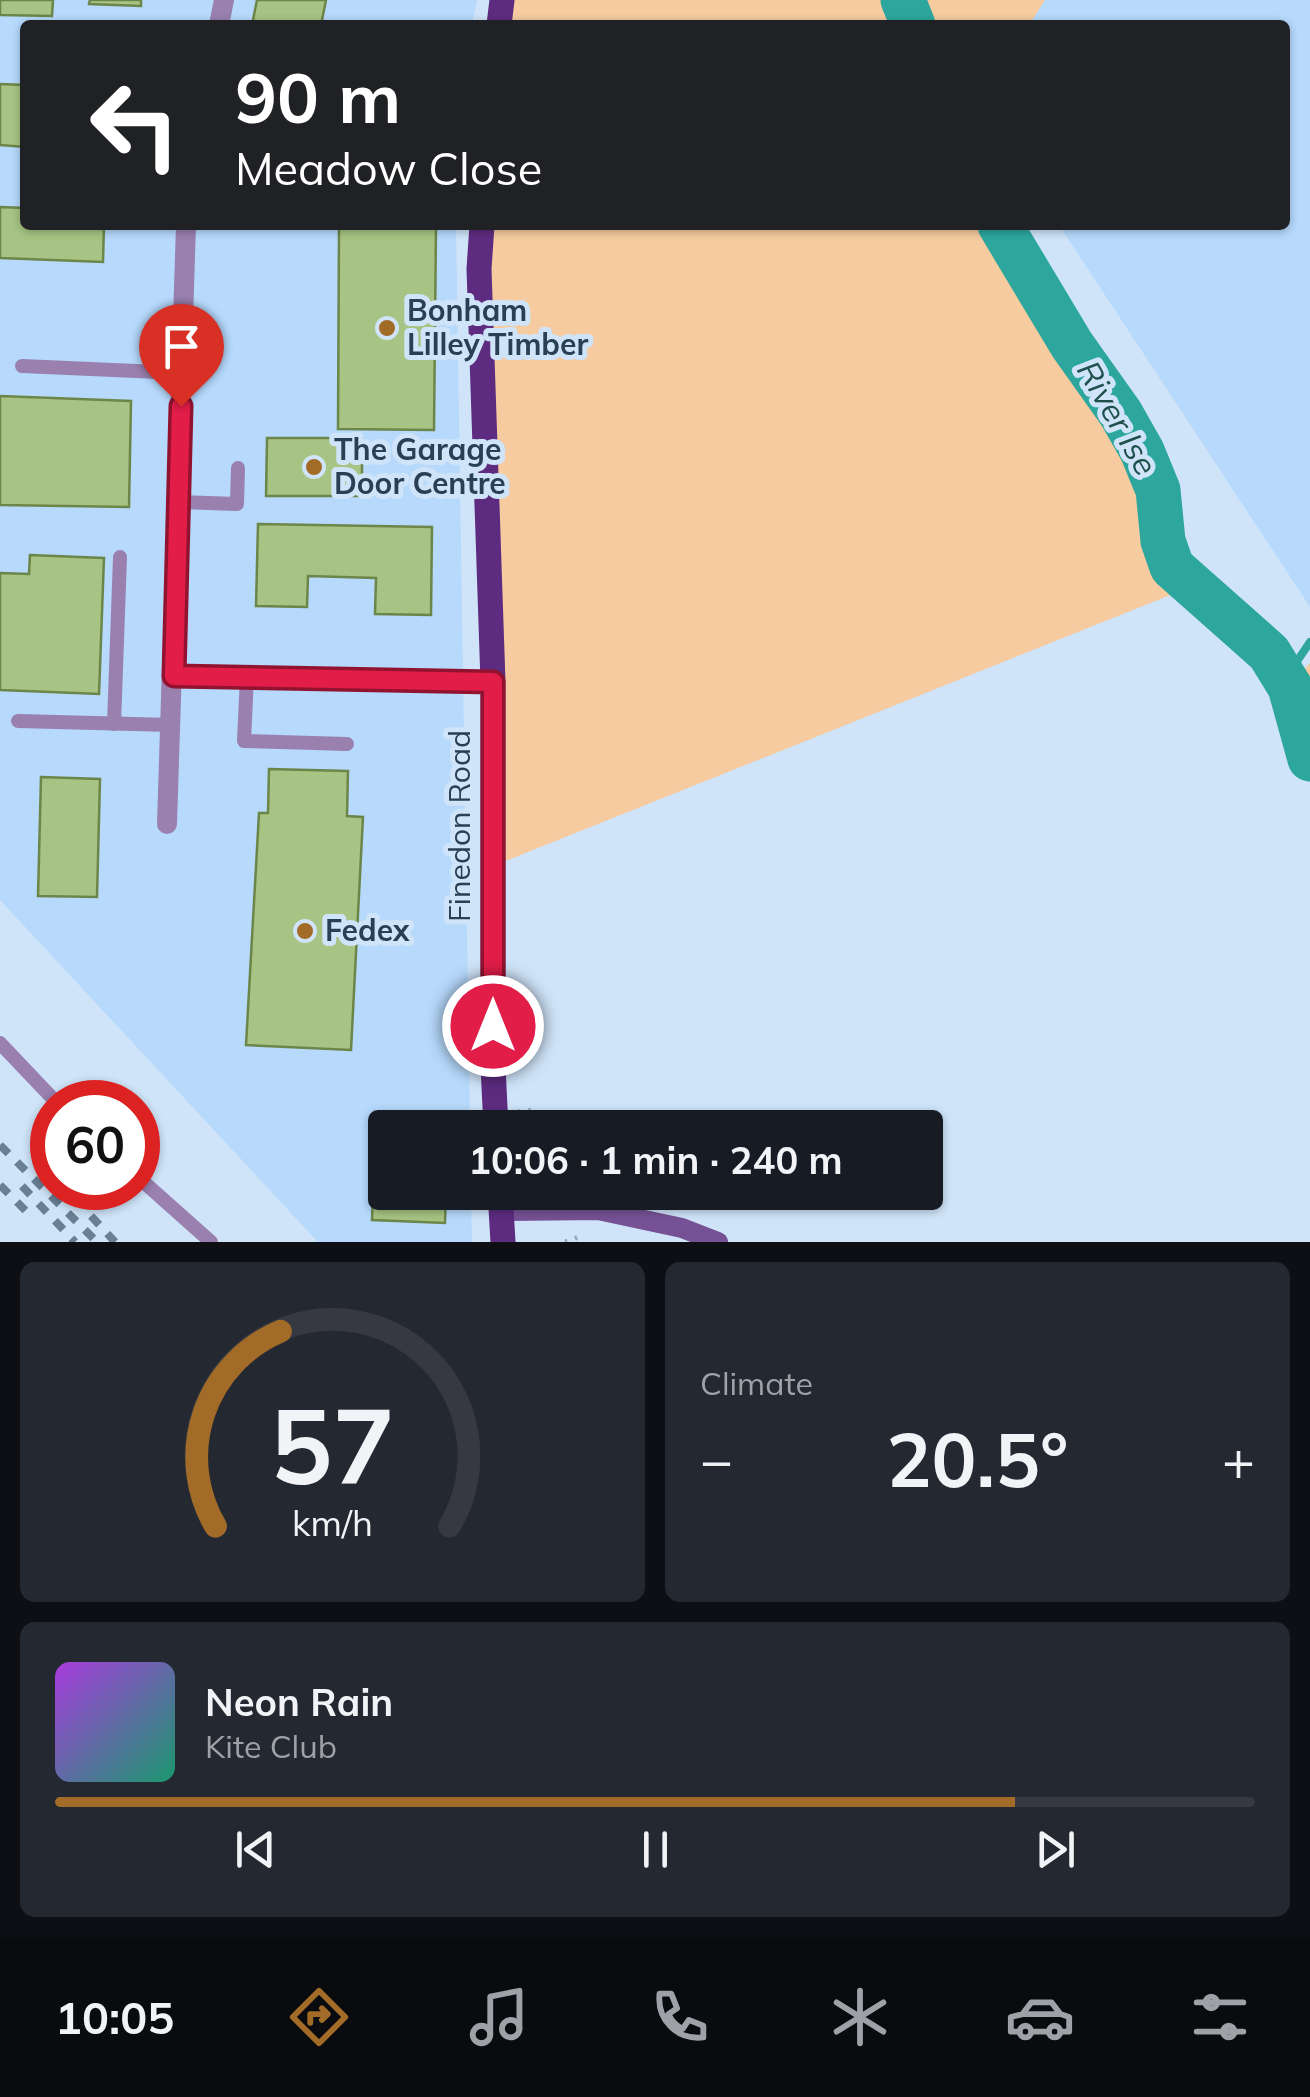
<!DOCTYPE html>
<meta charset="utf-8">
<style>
:root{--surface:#171b24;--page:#242831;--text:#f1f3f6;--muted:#9ea1a6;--line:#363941;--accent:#a26b27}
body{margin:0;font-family:Mulish,sans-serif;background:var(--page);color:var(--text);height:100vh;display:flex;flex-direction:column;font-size:38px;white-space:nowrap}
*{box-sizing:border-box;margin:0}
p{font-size:32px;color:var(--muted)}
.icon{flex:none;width:55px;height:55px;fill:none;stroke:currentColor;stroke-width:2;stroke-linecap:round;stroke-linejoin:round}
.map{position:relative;height:1242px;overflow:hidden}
.sheet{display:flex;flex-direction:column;gap:20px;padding:20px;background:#0d0f14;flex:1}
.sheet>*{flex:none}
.banner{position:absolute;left:20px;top:20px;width:1270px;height:210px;border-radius:10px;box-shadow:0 2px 8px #0004;background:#202124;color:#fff;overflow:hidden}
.speed{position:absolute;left:30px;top:1080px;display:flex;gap:20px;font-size:50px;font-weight:700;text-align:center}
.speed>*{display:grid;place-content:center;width:130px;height:130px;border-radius:50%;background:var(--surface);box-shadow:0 2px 8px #0004;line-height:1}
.speed .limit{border:15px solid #d22;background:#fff;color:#111}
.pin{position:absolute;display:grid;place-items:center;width:85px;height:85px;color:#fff;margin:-102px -42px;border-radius:50% 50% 50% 0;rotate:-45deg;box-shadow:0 0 10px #0007}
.pin .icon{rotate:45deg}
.me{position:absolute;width:110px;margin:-55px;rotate:0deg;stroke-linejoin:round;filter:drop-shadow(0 0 8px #0008)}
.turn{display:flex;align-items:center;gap:35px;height:210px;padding:0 50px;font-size:45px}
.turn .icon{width:130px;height:130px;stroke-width:2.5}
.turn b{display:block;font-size:70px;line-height:85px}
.big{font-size:75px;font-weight:700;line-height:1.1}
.sheet .tile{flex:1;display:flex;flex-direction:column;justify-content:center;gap:15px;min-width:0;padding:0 35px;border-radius:15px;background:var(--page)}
.sheet .dial{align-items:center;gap:0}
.dial svg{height:260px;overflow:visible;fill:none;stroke:var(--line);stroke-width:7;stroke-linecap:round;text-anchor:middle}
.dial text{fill:var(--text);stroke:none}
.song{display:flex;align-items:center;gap:30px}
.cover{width:120px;height:120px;border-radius:15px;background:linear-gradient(135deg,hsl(280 70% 55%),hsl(160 70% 35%))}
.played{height:10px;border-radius:5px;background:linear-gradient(90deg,var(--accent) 80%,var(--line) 80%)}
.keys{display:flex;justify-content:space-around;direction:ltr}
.heat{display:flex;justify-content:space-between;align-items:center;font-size:55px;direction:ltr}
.sheet .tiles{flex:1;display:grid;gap:20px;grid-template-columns:1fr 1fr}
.tile:last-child{grid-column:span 2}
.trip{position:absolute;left:368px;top:1110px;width:575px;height:100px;border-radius:10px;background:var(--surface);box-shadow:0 2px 8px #0004;font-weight:700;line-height:100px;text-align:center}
.tab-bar{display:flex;height:160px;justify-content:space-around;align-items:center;background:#090b0e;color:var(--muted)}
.tab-bar .icon{width:70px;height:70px}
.tab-bar .current{color:var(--accent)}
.tab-bar b{font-size:45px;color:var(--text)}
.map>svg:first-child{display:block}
</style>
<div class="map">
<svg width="1310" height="1242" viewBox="0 0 1310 1242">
<rect width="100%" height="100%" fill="#cfe4f9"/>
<!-- built -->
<g fill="#b6d9fc">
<path d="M0 0H477L472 25H25V225H456L470 1127 385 1128V1192L471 1193 472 1242H318L0 900Z"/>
<path d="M1045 0H1310V607L1059 225H1285V25H1029Z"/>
</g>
<!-- green -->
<g fill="#f5cb9f">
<path d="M502 0H1045L1029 25H499Z"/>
<path d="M482 225H1000L1072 345 1121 414 1142 451 1158 490 1163 541 1172 567 1193 586 493 866Z"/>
<path d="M1310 663V759L1290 687Z"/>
</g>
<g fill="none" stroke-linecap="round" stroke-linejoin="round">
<!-- stream -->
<path stroke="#2da79e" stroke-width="8" d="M1285 679 1310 642"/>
<!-- river -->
<g stroke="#2da79e" stroke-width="45">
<path d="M903 0 913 25"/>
<path d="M1000 225 1072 345 1121 414 1142 451 1158 490 1163 541 1172 567 1269 653 1290 687 1310 759"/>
</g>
</g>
<!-- building -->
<g fill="#a7c484" stroke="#6c8649" stroke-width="2.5">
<path d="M0 0H53L52 16 0 15Z"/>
<path d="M90 0H141V6L89 4Z"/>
<path d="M257 0H326L321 25H252Z"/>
<path d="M0 84 25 85V147L0 145Z"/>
<path d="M0 207 25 208V225H104L103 262 0 258Z"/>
<path d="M339 225 436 226 434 430 338 429Z"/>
<path d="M0 396 131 401 129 507 0 505Z"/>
<path d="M267 438H362V496H266Z"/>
<path d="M258 524 432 527 431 615 375 614 376 578 308 576 307 607 256 606Z"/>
<path d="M30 555 104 558 99 694 0 690V573L29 574Z"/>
<path d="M269 769 348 771 347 816 363 817 351 1050 246 1045 259 813H268Z"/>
<path d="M41 777 100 779 97 897 38 896Z"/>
<path d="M374 1165H385V1192H446L445 1223 372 1220Z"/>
</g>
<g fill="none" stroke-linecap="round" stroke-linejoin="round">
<!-- path -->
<g stroke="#94aabf" stroke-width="5" stroke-dasharray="2.5 8" stroke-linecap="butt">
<path d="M518 1112 533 1110 534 1128"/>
<path d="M565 1242 584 1235"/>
</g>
<!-- lane -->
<g stroke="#9980af" stroke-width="14">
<path d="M22 366 182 373"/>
<path d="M179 502 237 504 238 468"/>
<path d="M247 677 244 741 347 744"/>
<path d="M18 721 172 725"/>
<path d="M114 724 120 557"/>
<path d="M0 1043 56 1102"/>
<path d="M138 1177 211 1242"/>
</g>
<!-- street -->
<g stroke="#9980af" stroke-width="20">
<path d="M219 25 224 0"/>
<path d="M174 676 493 682"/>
<path d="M167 824 186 225"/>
</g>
<!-- secondary -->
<path stroke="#765195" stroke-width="20" d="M501 1211 598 1210 682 1228 718 1242"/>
<!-- primary -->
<g stroke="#5d2c80" stroke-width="25">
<path d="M499 25 502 0"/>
<path d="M482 225 479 269 493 682V1066L496 1128"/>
<path d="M500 1192 503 1242"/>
</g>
<!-- rail -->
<g stroke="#697f94" stroke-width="8" stroke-dasharray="12 12" stroke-linecap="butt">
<path d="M0 1145 97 1242"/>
<path d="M0 1185 28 1213"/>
<path d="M22 1186 75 1242"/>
<path d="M91 1216 115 1242"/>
</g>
</g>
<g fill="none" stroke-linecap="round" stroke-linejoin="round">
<defs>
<path id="route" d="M181 406 174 676 493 682V1026"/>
</defs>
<!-- route casing -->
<use href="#route" stroke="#92132f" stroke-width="25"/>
<!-- route -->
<use href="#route" stroke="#e11d48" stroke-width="18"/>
</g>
<!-- markers -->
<g fill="#a26b27" stroke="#cfe4f9" stroke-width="4">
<circle cx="387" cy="328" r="10"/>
<circle cx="314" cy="467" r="10"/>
<circle cx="305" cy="931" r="10"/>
</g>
<g text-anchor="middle" stroke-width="10" stroke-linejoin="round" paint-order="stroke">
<!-- poi labels -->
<g font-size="30" font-weight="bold" fill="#293f54" stroke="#cfe4f9" text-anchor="start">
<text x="407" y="321">Bonham<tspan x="407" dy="34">Lilley Timber</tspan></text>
<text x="334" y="460">The Garage<tspan x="334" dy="34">Door Centre</tspan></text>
<text x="325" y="941">Fedex</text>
</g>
<!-- street labels -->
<g font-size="30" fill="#293f54" stroke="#cfe4f9">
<text transform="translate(460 826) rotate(-90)" y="10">Finedon Road</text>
</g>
<!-- water labels -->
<g font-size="32" font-style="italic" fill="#1f504c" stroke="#cfe4f9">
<text transform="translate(1117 418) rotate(60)" y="11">River Ise</text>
</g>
</g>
</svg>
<div class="speed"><div class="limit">60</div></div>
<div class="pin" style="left:181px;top:406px;background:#d93025"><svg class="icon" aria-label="arrive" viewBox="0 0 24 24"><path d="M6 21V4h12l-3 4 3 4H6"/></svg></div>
<svg class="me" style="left:493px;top:1026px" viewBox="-20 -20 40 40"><circle r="17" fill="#e11d48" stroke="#fff" stroke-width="3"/><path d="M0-11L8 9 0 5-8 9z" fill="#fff"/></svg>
<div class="trip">10:06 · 1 min · 240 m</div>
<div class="banner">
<div class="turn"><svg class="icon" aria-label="left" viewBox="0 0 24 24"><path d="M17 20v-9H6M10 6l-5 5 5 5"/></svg><div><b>90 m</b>Meadow Close</div></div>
</div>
</div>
<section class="sheet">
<div class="tiles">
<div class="tile dial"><svg viewBox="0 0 100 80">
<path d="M14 69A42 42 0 1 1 86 69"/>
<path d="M14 69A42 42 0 0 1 34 9" stroke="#a26b27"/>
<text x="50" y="56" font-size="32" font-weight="700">57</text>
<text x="50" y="72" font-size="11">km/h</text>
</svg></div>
<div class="tile"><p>Climate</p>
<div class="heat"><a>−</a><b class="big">20.5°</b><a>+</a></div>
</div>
<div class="tile">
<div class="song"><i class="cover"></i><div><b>Neon Rain</b><p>Kite Club</p></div></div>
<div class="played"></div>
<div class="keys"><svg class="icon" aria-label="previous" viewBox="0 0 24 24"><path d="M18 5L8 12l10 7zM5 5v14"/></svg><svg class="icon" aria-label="pause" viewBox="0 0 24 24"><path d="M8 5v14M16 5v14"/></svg><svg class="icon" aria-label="next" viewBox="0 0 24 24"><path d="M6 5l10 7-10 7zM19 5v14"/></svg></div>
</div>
</div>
</section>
<nav class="tab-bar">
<b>10:05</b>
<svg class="icon current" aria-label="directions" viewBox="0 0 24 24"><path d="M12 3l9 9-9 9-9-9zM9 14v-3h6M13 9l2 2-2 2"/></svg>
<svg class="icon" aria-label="music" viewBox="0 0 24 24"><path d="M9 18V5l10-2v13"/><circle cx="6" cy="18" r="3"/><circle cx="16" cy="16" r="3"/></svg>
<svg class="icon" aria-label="phone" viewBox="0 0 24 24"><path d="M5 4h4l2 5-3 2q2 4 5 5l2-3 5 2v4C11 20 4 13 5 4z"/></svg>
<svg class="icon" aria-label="climate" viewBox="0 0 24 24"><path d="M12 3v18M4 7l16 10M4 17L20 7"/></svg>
<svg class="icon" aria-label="car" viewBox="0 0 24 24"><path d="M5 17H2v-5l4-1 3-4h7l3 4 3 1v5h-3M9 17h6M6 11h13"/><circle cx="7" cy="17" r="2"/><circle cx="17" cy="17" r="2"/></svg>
<svg class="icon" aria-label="filters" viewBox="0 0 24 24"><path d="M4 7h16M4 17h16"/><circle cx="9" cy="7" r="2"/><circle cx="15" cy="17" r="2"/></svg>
</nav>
